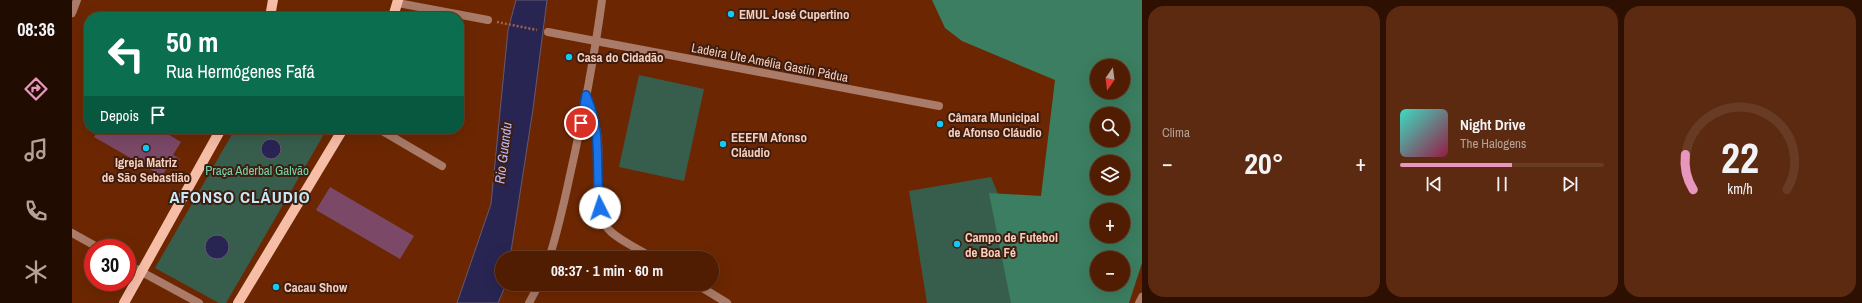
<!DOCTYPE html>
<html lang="pt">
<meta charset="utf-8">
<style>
:root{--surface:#511d02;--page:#5b2a11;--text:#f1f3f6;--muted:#b4a299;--line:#673b24;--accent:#e797bd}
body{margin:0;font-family:"Archivo Narrow",sans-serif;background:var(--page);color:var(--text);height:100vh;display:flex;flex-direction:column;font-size:15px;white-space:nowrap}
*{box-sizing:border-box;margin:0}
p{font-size:13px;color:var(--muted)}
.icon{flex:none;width:22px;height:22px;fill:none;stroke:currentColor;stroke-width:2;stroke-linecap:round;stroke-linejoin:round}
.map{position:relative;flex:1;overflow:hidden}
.details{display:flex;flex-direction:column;gap:6px;padding:6px;background:#2d1001;width:720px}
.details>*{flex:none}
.guide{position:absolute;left:12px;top:12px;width:380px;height:122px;border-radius:16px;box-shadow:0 4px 16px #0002,0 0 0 1px var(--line);background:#0b6e4f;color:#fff;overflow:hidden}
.needle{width:26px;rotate:194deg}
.fabs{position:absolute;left:1018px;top:59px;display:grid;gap:8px}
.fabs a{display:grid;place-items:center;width:40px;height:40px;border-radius:50%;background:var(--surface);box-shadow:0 4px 16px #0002,0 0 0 1px var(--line);font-size:20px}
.speed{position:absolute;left:12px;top:239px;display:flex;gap:8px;font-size:20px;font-weight:700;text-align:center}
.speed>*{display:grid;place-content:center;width:52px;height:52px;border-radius:50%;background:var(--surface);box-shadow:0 4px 16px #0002,0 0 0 1px var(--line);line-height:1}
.speed .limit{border:6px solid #d22;background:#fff;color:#111}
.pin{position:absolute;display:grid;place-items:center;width:34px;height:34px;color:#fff;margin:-17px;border:2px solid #fff;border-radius:50%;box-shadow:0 1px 4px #0007}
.me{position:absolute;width:44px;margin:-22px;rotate:356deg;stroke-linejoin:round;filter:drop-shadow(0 0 3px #0008)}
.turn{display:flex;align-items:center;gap:14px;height:84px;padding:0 16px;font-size:18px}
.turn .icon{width:52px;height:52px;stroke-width:2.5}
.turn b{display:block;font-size:28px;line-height:34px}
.then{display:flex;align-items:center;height:38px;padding:0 16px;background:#0003;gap:8px;font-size:15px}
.big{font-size:30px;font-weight:800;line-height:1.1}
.details .widget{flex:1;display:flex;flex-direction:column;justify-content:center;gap:6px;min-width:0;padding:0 14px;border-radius:16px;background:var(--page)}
.details .dial{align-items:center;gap:0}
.dial svg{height:104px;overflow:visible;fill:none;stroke:var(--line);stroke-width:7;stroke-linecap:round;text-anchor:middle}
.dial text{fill:var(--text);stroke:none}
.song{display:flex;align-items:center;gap:12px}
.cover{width:48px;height:48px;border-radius:6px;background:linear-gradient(135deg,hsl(170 70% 55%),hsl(340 70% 35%))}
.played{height:4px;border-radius:2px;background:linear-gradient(90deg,var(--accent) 55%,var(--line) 55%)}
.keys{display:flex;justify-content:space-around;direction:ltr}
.heat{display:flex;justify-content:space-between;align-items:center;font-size:22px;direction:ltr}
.details .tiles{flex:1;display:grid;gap:6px;grid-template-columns:repeat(3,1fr)}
.trip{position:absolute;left:423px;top:251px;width:224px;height:40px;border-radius:20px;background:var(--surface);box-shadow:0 4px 16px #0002,0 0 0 1px var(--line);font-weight:800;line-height:40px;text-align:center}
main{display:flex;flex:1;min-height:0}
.tabs{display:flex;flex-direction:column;width:72px;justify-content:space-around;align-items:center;background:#200c01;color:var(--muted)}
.tabs .icon{width:28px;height:28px}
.tabs .active{color:var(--accent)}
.tabs b{font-size:18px;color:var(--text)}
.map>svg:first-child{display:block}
</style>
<main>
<nav class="tabs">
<b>08:36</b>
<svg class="icon active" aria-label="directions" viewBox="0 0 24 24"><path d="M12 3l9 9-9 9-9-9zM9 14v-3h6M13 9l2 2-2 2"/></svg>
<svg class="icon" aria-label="music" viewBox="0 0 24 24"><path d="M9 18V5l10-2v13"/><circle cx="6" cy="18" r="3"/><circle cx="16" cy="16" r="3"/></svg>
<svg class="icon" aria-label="phone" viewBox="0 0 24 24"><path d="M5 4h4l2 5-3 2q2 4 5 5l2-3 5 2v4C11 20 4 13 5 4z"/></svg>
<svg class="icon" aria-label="climate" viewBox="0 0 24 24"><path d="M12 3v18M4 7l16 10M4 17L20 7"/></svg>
</nav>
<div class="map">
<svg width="1070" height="303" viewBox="0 0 1070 303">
<rect width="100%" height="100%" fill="#6c2702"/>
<!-- green -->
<g fill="#375e4c">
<path d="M567 75 632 89 612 181 547 167Z"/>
<path d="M163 129H255L154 303H147L83 268Z"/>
<path d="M919 177 972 303H855L837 191Z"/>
</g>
<!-- forest -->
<path fill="#3c7e61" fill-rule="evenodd" d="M860 0H1070V263L1057 303H939L917 193 969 196 983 80 890 41 873 28ZM1025 66H1051V92H1025ZM1025 114H1051V140H1025ZM1025 162H1051V188H1025ZM1025 210H1051V236H1025ZM1025 258H1051V284H1025Z"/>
<!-- water -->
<g fill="#282553" stroke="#665872">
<path d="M444 0H475L461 109 438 258H430V284H434L426 303H385L419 204 436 30Z"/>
<circle cx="199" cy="149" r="10"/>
<circle cx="145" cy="247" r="12"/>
</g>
<!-- building -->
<g fill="#7b4867">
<path d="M17 107V121L11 118Z"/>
<path d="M27 129H87L109 142 101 155 108 159 102 169 96 166 90 176 22 137Z"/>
<path d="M258 187 342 236 328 259 244 210Z"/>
</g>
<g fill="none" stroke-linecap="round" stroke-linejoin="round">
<!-- path -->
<path stroke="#9f6446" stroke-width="2.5" stroke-dasharray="2 2" stroke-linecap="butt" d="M425 22 465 30"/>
<!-- minor -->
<g stroke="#a97b68" stroke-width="8">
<path d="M326 3 416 20"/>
<path d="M0 13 5 0"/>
<path d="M476 32 867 106"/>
<path d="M514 95C520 110 525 125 526 142 528 168 519 203 534 226 541 238 569 250 581 258"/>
<path d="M307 129 370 166"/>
<path d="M0 233 27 248"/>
<path d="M55 264 127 303"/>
<path d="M624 284 655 303"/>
<path d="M1067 303 1070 297"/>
</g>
<!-- tertiary -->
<g stroke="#a97b68" stroke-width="8">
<path d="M477 258C486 231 492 203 498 175 511 117 522 59 530 0"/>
<path d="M457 303 467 284"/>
</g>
<!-- primary -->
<g stroke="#f7bea7" stroke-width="10">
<path d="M198 17 201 0"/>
<path d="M321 17 326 0"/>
<path d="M52 303 149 129"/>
<path d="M166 303 271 129"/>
</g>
</g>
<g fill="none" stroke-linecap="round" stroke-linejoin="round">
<defs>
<path id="route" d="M509 123 514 95C532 137 522 167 528 208"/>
</defs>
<!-- route casing -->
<use href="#route" stroke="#114b97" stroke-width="10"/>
<!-- route -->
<use href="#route" stroke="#1a73e8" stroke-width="7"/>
</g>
<!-- markers -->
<g fill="#10cafa" stroke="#3c1d10" stroke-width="1.5">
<circle cx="659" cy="14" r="4"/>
<circle cx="497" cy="57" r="4"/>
<circle cx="868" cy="124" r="4"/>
<circle cx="651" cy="144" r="4"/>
<circle cx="74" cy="148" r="4"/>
<circle cx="885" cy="244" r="4"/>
<circle cx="204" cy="287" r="4"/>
</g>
<g text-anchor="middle" stroke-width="4" stroke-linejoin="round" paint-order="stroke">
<!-- poi labels -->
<g font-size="13" font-weight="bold" fill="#f8cebc" stroke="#3c1d10" text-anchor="start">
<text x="667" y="19">EMUL José Cupertino</text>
<text x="505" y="62">Casa do Cidadão</text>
<text x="876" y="122">Câmara Municipal<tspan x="876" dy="15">de Afonso Cláudio</tspan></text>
<text x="659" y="142">EEEFM Afonso<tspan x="659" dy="15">Cláudio</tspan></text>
<text x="74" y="167" text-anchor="middle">Igreja Matriz<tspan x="74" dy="15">de São Sebastião</tspan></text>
<text x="893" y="242">Campo de Futebol<tspan x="893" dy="15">de Boa Fé</tspan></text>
<text x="212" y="292">Cacau Show</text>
</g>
<!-- street labels -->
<g font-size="13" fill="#f8cebc" stroke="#3c1d10">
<text transform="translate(698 62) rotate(11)" y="5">Ladeira Ute Amélia Gastin Pádua</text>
</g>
<!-- park labels -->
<g font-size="13" fill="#74d5aa" stroke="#3c1d10">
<text x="185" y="175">Praça Aderbal Galvão</text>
</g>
<!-- water labels -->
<g font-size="14" font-style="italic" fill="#bcbdfd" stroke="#3c1d10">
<text transform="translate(431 153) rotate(-83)" y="5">Rio Guandu</text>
</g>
<!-- district labels -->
<g font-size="17" font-weight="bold" letter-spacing="1" fill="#c7e9f7" stroke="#3c1d10">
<text x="168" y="203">AFONSO CLÁUDIO</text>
</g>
</g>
</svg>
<div class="fabs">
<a><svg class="needle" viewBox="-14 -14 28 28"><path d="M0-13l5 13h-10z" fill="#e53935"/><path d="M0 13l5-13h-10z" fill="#b4a299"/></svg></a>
<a><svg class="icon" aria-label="search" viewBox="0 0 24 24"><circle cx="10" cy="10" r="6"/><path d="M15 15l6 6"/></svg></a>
<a><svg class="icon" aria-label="layers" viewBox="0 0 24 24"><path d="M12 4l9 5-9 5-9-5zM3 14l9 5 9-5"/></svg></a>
<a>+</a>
<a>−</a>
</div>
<div class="speed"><div class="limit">30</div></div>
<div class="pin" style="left:509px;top:123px;background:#d93025"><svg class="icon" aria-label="arrive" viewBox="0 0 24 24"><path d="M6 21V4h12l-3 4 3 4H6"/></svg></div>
<svg class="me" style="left:528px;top:208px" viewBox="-20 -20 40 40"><circle r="19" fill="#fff"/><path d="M0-13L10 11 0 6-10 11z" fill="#1a73e8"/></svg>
<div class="trip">08:37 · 1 min · 60 m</div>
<div class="guide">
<div class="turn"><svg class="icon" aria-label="left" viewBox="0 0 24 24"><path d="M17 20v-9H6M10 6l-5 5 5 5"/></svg><div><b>50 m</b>Rua Hermógenes Fafá</div></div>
<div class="then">Depois<svg class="icon" aria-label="arrive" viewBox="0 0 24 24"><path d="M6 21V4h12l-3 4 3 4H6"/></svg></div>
</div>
</div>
<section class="details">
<div class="tiles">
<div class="widget"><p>Clima</p>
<div class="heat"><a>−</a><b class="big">20°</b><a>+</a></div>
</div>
<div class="widget">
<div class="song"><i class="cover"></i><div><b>Night Drive</b><p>The Halogens</p></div></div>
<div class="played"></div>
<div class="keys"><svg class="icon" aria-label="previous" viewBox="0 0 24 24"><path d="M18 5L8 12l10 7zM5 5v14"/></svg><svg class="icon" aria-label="pause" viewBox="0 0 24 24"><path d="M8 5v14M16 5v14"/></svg><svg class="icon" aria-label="next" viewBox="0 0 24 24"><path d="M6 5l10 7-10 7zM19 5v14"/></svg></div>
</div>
<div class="widget dial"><svg viewBox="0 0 100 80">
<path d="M14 69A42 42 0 1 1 86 69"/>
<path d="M14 69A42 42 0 0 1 8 42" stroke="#e797bd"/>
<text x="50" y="56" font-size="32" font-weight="700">22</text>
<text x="50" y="72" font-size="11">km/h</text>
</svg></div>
</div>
</section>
</main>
